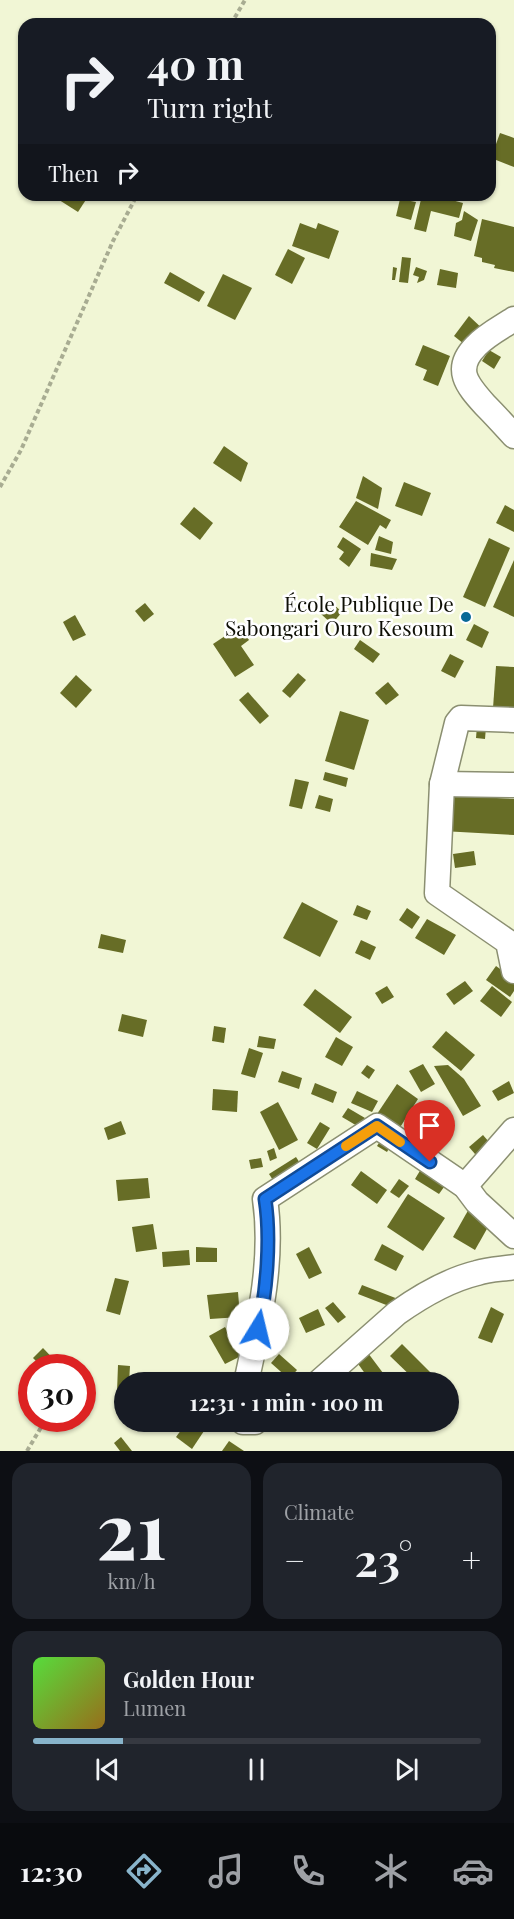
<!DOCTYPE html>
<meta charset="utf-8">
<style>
:root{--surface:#171b24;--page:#20242c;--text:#f1f3f6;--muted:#9ea1a6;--line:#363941;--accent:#88b4cb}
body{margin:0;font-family:"Playfair Display",serif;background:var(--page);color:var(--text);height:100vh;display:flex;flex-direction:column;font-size:22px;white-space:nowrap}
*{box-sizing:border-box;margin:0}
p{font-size:20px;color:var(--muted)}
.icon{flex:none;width:33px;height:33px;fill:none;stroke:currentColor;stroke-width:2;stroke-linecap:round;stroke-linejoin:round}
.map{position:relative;height:1451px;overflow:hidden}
.drawer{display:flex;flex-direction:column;gap:12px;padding:12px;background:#0d0f14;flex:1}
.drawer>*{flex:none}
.guide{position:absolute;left:18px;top:18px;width:478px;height:183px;border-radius:18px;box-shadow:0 2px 4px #0004;background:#171b24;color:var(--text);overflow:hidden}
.speed{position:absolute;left:18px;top:1354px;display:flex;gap:12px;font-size:30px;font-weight:700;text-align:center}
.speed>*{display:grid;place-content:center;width:78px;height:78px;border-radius:50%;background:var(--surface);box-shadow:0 2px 4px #0004;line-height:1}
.speed .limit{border:9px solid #d22;background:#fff;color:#111}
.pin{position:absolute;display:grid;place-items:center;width:51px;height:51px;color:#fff;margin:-62px -26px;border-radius:50% 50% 50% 0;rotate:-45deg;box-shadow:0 0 6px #0007}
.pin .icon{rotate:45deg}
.me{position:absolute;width:66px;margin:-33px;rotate:9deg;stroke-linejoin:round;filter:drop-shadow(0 0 4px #0008)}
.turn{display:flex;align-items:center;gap:21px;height:126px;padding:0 30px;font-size:27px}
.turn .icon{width:78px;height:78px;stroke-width:2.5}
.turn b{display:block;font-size:42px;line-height:51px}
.then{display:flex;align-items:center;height:57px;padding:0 30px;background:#0003;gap:12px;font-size:22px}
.big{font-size:45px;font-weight:700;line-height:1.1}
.drawer .card{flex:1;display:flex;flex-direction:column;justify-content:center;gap:9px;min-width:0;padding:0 21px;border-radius:18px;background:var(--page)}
.drawer .dial{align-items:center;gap:0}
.dial b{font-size:78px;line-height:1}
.song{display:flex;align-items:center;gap:18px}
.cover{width:72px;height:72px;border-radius:9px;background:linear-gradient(135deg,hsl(110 70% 55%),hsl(40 70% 35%))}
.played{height:6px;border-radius:3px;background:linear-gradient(90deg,var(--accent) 20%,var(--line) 20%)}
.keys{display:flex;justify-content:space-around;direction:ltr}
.heat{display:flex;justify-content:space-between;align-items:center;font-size:33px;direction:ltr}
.drawer .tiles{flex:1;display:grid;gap:12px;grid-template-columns:1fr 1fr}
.card:last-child{grid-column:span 2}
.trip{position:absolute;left:114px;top:1372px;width:345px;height:60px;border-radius:30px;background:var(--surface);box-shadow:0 2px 4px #0004;font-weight:700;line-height:60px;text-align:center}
.tabs{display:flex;height:96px;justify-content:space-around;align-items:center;background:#090b0e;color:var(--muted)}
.tabs .icon{width:42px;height:42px}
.tabs .on{color:var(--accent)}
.tabs b{font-size:27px;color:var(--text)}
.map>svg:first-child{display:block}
</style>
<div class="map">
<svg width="514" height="1451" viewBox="0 0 514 1451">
<rect width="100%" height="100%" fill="#f1f6d5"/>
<!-- building -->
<g fill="#676d26">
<path d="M500 133 514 138V167L491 158Z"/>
<path d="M58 195H89L78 212 56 198Z"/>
<path d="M422 195H433L463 203 459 218 431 211 426 232 414 229Z"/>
<path d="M400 199 416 202 411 220 396 216Z"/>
<path d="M464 211 478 220 471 241 454 236 456 223 462 220Z"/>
<path d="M482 219 514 227V272L494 268 495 265 482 262V258L474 256Z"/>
<path d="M300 223 316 229 318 223 339 231 329 259 292 246Z"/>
<path d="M288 249 305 258 292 284 275 275Z"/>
<path d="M402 257 411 258 408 283 399 282Z"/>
<path d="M393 267 397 268 395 280H392Z"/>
<path d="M416 267 427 271 424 280 417 283 419 277 413 275Z"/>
<path d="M440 269 458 273 456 288 437 285Z"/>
<path d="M170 272 205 292 199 302 164 283Z"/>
<path d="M223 274 252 288 235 320 207 306Z"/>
<path d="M469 316 487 333 469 348 454 336Z"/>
<path d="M423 345 450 356 438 386 423 380 427 370 415 365Z"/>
<path d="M489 350 501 357 494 369 482 361Z"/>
<path d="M224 446 248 463 241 482 213 463Z"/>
<path d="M363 476 382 488 378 509 356 498Z"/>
<path d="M404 482 431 493 422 516 395 506Z"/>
<path d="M356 501 391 520 386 529 380 525 368 545 339 527Z"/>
<path d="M505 505 514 510V532L496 523Z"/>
<path d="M194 507 213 523 200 540 180 524Z"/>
<path d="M379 536 393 542 391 554 375 550Z"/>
<path d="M343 537 361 549 349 567 339 559 344 552 337 547Z"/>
<path d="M489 538 510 548 485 607 463 597Z"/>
<path d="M371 553 397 559 392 570 370 566Z"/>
<path d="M514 560V617L493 607Z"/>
<path d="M145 603 154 614 144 622 135 611Z"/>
<path d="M332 603 342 612 332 624 321 614Z"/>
<path d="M75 615 86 635 73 641 63 622Z"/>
<path d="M474 624 489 632 482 648 466 640Z"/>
<path d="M240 626 249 640 241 646 254 665 235 677 213 644Z"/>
<path d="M360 640 380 654 373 663 354 649Z"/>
<path d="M450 654 464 661 455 678 441 671Z"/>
<path d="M496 666 514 667V710L493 708Z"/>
<path d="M298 673 306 680 290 698 282 691Z"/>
<path d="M76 675 92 690 76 708 60 693Z"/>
<path d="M388 682 399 695 386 705 375 693Z"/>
<path d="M248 692 269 716 260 724 239 700Z"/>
<path d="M340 711 369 720 354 770 325 761Z"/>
<path d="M477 726 486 727 485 739 476 738Z"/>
<path d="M325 772 348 778 346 787 323 780Z"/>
<path d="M295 779 309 782 302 809 289 806Z"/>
<path d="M319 795 333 799 330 812 315 808Z"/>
<path d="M444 795 514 799V835L442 831Z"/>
<path d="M474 851 476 865 455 868 453 854Z"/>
<path d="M302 902 338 921 320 957 283 938Z"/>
<path d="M357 905 371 911 367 920 353 915Z"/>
<path d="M407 908 420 917 412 929 399 920Z"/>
<path d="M427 919 456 935 444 955 415 938Z"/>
<path d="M101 934 126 940 123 953 98 948Z"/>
<path d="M361 940 376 947 370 960 355 953Z"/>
<path d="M496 966 514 979V991L510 997 486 980Z"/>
<path d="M465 981 473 991 454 1005 446 994Z"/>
<path d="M387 986 394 997 382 1004 375 993Z"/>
<path d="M492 986 512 1002 501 1017 480 1001Z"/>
<path d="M315 989 352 1017 340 1033 303 1005Z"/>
<path d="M122 1014 147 1020 143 1037 118 1031Z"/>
<path d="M214 1026 226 1028 224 1043 212 1041Z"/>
<path d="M446 1031 475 1055 461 1071 432 1047Z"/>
<path d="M259 1036 276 1039 274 1049 257 1047Z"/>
<path d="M336 1037 353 1047 342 1066 325 1057Z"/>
<path d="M249 1048 263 1053 255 1078 241 1074Z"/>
<path d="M423 1064 435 1084 421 1092 409 1071Z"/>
<path d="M367 1065 375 1070 369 1079 361 1073Z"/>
<path d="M448 1065 464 1079 481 1106 463 1116 434 1066Z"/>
<path d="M282 1071 302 1078 299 1089 278 1082Z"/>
<path d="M509 1081 514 1093 498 1101 492 1091Z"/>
<path d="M315 1083 337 1092 333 1103 311 1094Z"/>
<path d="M397 1084 418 1099 399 1129 377 1114Z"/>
<path d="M213 1089 238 1091 237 1112 212 1110Z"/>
<path d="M357 1091 378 1101 372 1112 351 1103Z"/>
<path d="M278 1102 298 1140 279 1150 260 1112Z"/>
<path d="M348 1108 365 1118 359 1127 342 1117Z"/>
<path d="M121 1121 126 1134 108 1140 104 1128Z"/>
<path d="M320 1122 330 1128 317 1149 307 1143Z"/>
<path d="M386 1132 395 1138 387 1152 377 1146Z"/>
<path d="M483 1135 495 1149 481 1161 469 1147Z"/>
<path d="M274 1148 277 1158 270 1161 267 1151Z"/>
<path d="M296 1157 305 1171 278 1188 269 1174Z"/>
<path d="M261 1158 263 1167 251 1169 249 1160Z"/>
<path d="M424 1164 449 1180 439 1194 415 1179Z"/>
<path d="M361 1171 387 1190 377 1204 351 1185Z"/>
<path d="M148 1178 150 1198 118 1201 116 1180Z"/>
<path d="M399 1179 409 1186 399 1198 390 1192Z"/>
<path d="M408 1194 445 1218 423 1251 387 1227Z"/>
<path d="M470 1207 492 1220 475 1250 453 1237Z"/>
<path d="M153 1224 157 1249 136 1252 132 1227Z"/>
<path d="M382 1244 404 1256 396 1271 374 1260Z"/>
<path d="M196 1247 217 1248V1262H196Z"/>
<path d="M309 1247 322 1273 309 1279 296 1254Z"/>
<path d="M189 1250 190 1265 163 1267 162 1252Z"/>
<path d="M115 1278 129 1281 120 1315 106 1311Z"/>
<path d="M362 1285 398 1299 394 1308 358 1294Z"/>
<path d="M238 1292 240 1317 210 1319 207 1295Z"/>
<path d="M333 1302 346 1317 338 1323 325 1308Z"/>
<path d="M491 1307 504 1314 492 1343 478 1338Z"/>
<path d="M318 1309 325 1325 306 1333 299 1318Z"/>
<path d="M225 1327 241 1356 225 1364 209 1336Z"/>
<path d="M402 1344 431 1373 421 1383H418L390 1356Z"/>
<path d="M43 1348 62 1368H43L33 1358Z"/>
<path d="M368 1353 383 1373 371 1382 356 1361Z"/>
<path d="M279 1354 297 1370 289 1379 271 1363Z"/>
<path d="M118 1365 130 1366 129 1383H124V1392H117Z"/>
<path d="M187 1422H203L208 1425 192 1449 176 1437Z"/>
<path d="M121 1437 132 1451H120L114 1443Z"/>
<path d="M229 1441 244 1451H222Z"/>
</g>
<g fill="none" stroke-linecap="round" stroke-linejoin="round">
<defs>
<g id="street">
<path d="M514 319C502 327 486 335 476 346 453 369 467 385 485 405 495 415 504 425 514 436"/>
<path d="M514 720 461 718 457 723 442 784 437 893 508 942 514 971"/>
<path d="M442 784 514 785"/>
<path d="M465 1186 514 1130"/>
<path d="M246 1383C259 1323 274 1260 265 1199L377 1126 465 1186 477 1202 514 1236"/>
<path d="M318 1383 397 1313C421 1296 448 1280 477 1273 489 1269 502 1269 514 1267"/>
<path d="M243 1422H255"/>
</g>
</defs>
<!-- street casing -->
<use href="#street" stroke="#8b8f71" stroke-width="27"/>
<!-- path -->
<g stroke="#a8ac92" stroke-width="4" stroke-dasharray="4.5 3" stroke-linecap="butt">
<path d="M231 24 245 0"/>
<path d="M0 487 21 450 113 241 137 195"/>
<path d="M27 1451 46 1419"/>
</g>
<!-- street -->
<use href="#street" stroke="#fff" stroke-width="24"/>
</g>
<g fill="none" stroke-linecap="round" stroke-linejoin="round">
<defs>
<path id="route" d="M258 1329C267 1291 271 1237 265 1199L377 1126 430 1162"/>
</defs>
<!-- route casing -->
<use href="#route" stroke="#114b97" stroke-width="15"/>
<!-- route -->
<use href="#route" stroke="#1a73e8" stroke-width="10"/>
<!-- slow -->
<path stroke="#f59e0b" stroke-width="10" d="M346 1146 377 1126 400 1142"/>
</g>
<!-- markers -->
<circle fill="#086897" stroke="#fff" stroke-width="2" cx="466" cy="617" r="6"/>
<g text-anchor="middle" stroke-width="5" stroke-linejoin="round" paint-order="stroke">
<!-- poi labels -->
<g font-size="21" fill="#0e0f05" stroke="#fff" text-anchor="end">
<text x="454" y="612">École Publique De<tspan x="454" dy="24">Sabongari Ouro Kesoum</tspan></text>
</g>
</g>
</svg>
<div class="speed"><div class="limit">30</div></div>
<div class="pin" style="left:430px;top:1162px;background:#d93025"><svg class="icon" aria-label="arrive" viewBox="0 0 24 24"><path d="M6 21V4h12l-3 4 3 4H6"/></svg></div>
<svg class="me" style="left:258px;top:1329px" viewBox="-20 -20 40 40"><circle r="19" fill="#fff"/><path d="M0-13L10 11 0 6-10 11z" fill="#1a73e8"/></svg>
<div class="trip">12:31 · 1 min · 100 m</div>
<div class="guide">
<div class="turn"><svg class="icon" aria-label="right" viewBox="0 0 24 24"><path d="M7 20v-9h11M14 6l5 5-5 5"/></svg><div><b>40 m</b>Turn right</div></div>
<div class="then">Then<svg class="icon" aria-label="right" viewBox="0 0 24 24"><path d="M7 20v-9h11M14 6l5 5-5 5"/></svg></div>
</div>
</div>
<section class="drawer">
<div class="tiles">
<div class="card dial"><b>21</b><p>km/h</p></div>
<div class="card"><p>Climate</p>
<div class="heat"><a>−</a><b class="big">23°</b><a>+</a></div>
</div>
<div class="card">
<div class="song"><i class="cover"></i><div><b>Golden Hour</b><p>Lumen</p></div></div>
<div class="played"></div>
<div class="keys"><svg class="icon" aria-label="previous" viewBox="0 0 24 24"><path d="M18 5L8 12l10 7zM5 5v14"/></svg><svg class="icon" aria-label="pause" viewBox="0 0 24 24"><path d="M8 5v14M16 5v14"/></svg><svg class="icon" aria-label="next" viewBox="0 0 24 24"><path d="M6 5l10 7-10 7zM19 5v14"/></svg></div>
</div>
</div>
</section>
<nav class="tabs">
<b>12:30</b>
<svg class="icon on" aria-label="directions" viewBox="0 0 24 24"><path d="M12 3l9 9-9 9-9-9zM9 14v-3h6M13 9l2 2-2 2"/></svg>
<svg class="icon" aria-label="music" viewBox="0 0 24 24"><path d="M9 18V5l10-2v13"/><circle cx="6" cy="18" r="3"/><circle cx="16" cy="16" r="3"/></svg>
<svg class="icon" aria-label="phone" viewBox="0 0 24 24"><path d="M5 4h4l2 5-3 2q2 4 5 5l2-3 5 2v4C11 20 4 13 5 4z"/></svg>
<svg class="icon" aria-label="climate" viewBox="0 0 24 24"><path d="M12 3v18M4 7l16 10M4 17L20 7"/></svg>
<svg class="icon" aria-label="car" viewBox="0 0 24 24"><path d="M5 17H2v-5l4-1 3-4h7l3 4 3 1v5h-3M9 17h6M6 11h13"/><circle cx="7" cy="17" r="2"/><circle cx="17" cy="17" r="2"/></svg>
</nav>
